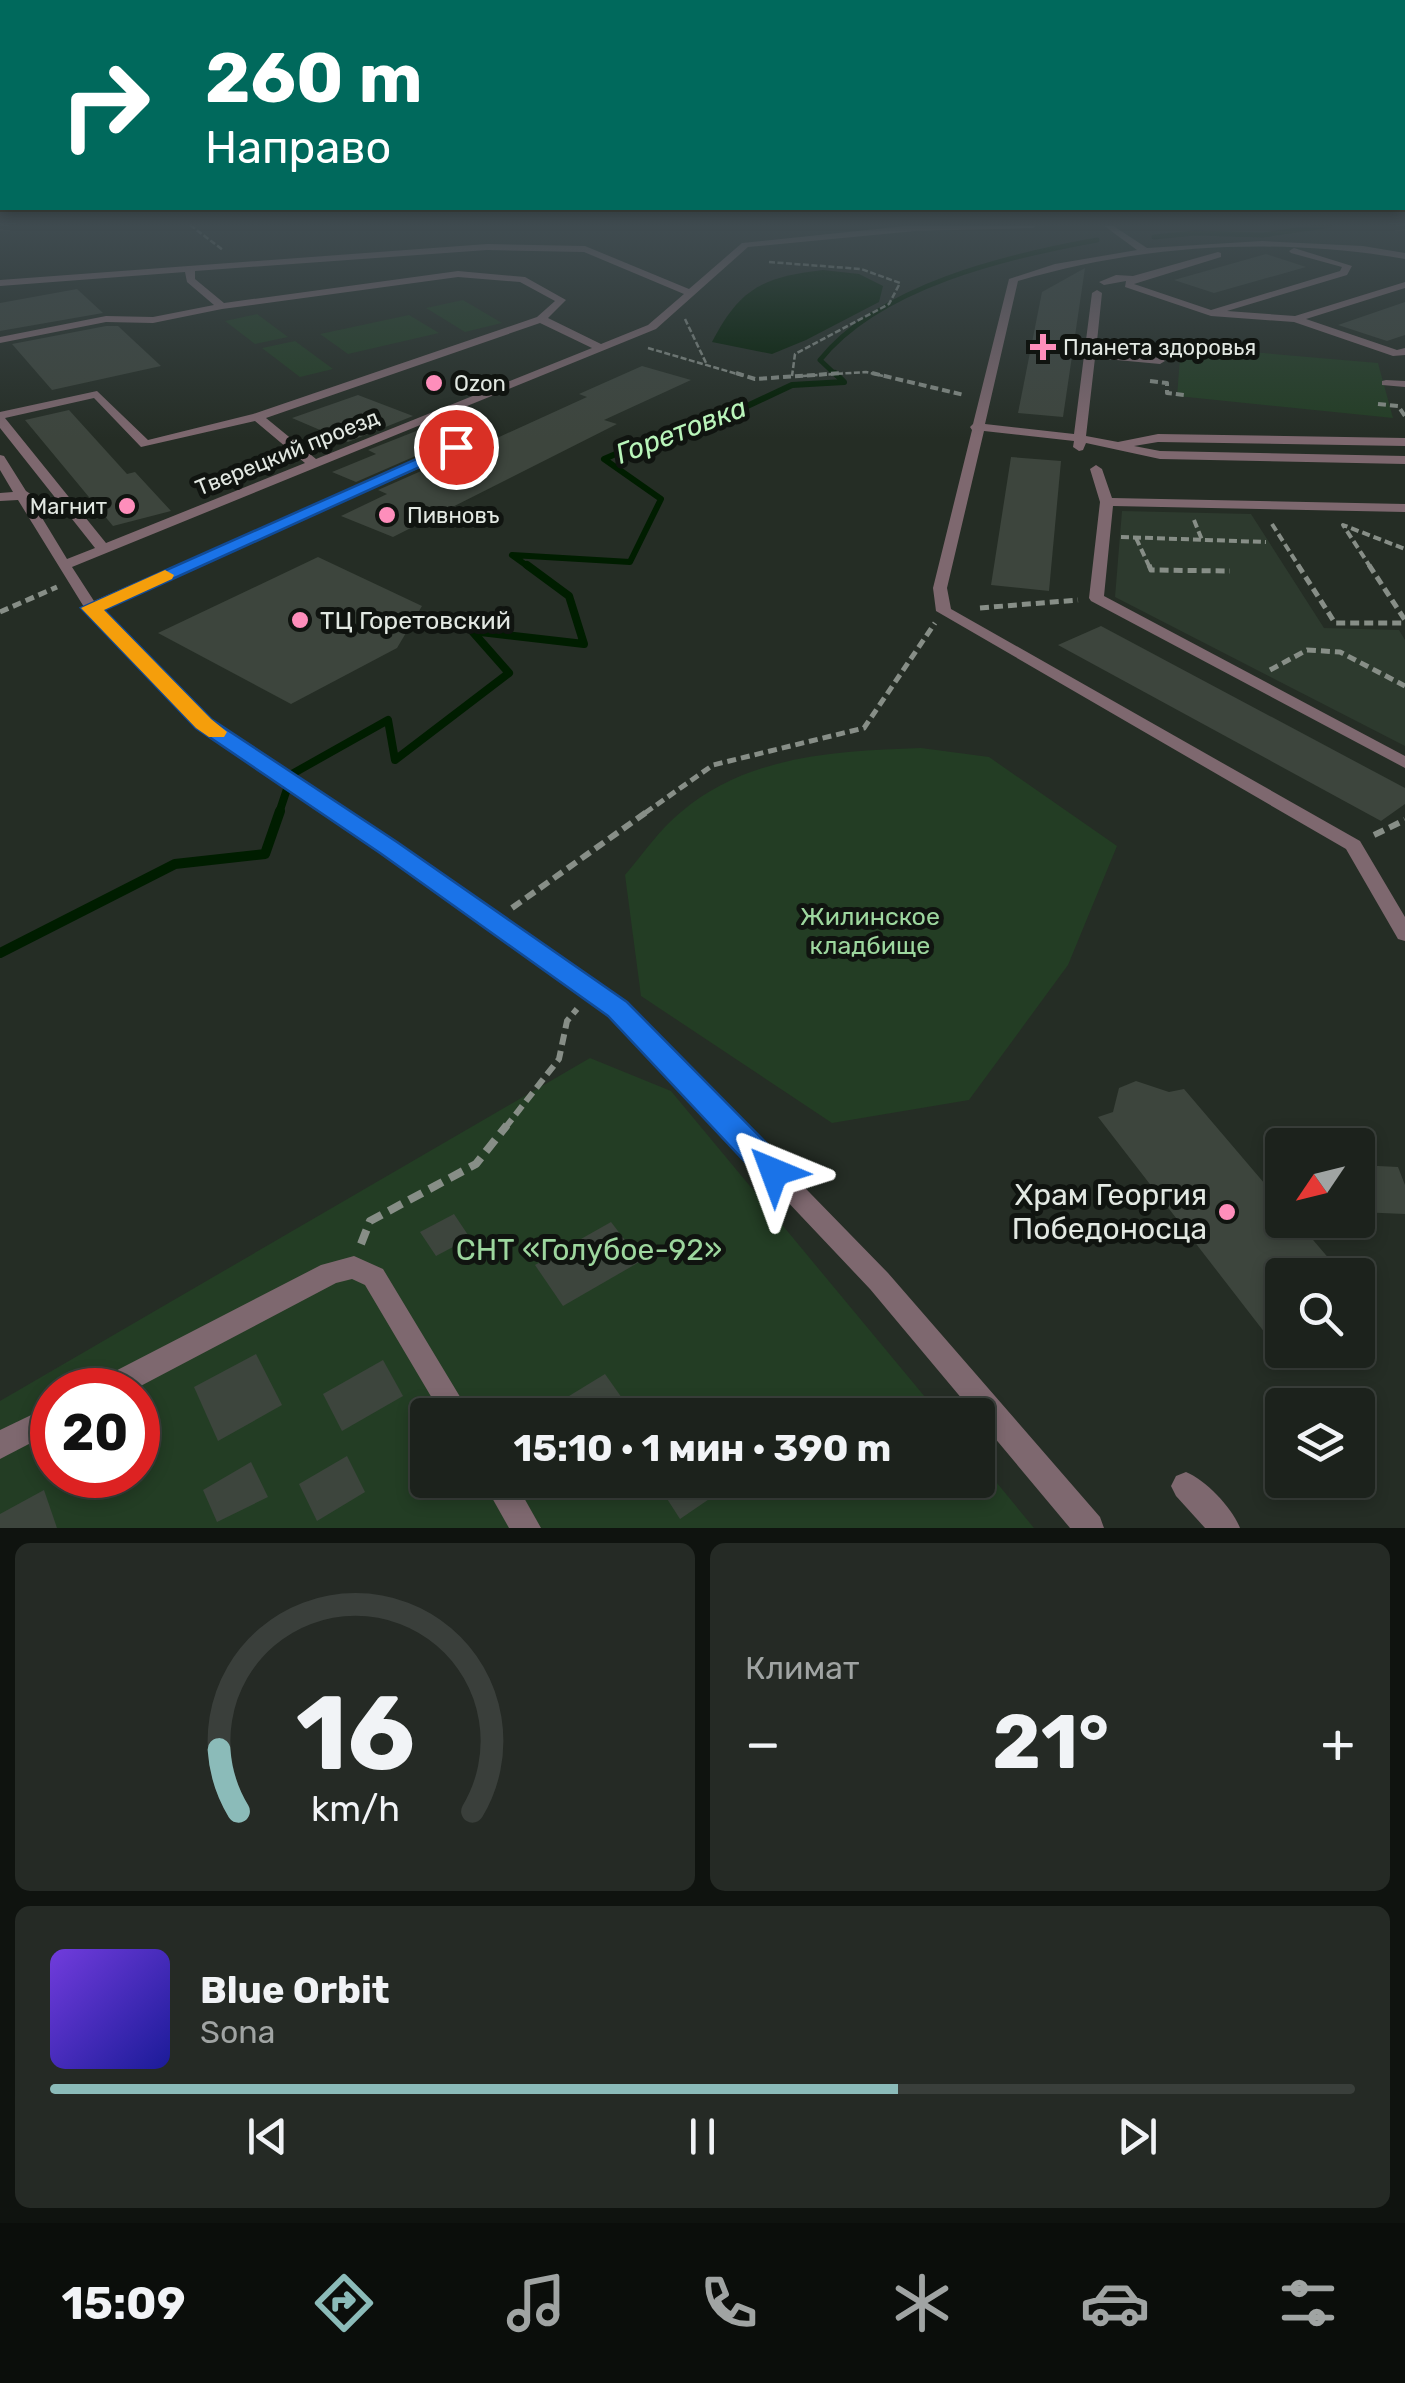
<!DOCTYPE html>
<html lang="ru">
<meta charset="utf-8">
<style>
:root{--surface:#1c221c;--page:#252a25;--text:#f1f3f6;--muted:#a0a4a3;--line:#3a3f3b;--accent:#8bbbb9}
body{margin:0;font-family:Rubik,sans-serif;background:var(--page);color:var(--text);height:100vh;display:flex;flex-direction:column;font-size:38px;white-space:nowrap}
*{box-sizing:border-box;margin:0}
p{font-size:32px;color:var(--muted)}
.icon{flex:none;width:55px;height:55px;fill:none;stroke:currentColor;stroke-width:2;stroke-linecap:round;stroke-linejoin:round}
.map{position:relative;height:1528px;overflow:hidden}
.sheet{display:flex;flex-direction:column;gap:15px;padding:15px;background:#0f130f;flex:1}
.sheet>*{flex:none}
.guide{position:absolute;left:0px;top:0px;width:1405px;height:210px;box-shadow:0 5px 15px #0003,0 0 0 2px var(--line);background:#00695c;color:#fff;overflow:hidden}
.needle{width:65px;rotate:235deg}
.controls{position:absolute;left:1265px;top:1128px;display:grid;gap:20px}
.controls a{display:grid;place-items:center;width:110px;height:110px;border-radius:10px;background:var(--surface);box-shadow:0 5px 15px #0003,0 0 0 2px var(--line);font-size:50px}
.speed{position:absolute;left:30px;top:1368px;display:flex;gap:20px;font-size:50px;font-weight:700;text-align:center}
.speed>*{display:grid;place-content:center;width:130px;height:130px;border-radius:50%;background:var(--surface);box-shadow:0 5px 15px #0003,0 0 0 2px var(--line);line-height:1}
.speed .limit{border:15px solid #d22;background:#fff;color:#111}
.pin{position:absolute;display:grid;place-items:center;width:85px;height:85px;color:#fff;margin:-42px;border:5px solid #fff;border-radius:50%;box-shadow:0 2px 10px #0007}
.me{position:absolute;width:110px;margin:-55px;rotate:316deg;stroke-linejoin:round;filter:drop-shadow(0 0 8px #0008)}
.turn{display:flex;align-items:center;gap:35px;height:210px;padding:0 40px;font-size:45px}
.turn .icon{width:130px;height:130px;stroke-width:2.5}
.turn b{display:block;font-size:70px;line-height:85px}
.big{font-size:75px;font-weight:700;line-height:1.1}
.sheet .tile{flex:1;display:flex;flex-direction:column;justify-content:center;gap:15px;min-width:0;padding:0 35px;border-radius:15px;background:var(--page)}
.sheet .dial{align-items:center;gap:0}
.dial svg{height:260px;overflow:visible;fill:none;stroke:var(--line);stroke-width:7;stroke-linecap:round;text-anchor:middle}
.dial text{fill:var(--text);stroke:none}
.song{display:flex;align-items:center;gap:30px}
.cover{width:120px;height:120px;border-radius:15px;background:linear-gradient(135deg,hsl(260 70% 55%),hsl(240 70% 35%))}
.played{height:10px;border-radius:5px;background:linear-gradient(90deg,var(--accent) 65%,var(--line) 65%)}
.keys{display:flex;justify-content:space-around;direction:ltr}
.heat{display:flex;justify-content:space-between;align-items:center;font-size:55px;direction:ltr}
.sheet .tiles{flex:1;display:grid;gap:15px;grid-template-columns:1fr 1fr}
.tile:last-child{grid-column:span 2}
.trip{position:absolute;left:410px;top:1398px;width:585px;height:100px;border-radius:10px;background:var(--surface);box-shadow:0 5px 15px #0003,0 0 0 2px var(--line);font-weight:700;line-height:100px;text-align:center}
.dock{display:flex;height:160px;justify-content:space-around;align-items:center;background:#0b0e0b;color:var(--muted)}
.dock .icon{width:70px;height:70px}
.dock .selected{color:var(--accent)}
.dock b{font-size:45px;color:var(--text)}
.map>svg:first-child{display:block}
</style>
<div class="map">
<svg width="1405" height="1528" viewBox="0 0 1405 1528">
<rect width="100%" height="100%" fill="#252d25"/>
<!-- built -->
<path fill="#2d3a2e" d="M1122 511 1251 514 1324 628 1399 630 1405 640V746L1115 597Z"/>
<!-- green -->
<g fill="#233d24" fill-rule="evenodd">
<path d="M463 300 502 323 465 332 426 308Z"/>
<path d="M257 314 288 337 255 344 225 321Z"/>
<path d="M409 315 439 333 348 354 320 334Z"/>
<path d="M295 341 333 369 300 377 262 348Z"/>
<path d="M1181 346 1378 363 1393 418 1177 396Z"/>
<path d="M921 748 989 757 1117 846 1068 965 969 1100 832 1123 641 996 625 875C643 854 660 829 681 812 748 755 837 751 921 748Z"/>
<path d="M590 1058 671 1091 940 1415H428V1480H978V1460L1034 1528H0V1401ZM52 1390H138V1475H52Z"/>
</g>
<!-- water -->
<path fill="#001d00" d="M823 270 859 274 883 286 879 302 806 340 772 354 712 342C740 288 763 277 823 270Z"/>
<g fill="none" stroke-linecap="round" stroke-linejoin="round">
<!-- stream-far3 -->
<g stroke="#001d00" stroke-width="5">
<path d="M1154 237 1195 233 1263 235 1331 225"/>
<path d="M837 376 820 360C879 286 1008 256 1097 240"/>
</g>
<!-- stream-far2 -->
<path stroke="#001d00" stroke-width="6" d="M530 568 512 555 630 562 661 499 604 459 646 441 709 424 792 385 844 382 835 373"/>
<!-- stream-far1 -->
<path stroke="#001d00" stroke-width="8" d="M279 813 292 774 388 720 395 760 509 673 472 631 584 644 569 596 527 565"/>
<!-- stream -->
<path stroke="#001d00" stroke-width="10" d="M0 953 175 864 265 854 280 811"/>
</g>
<!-- building -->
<g fill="#3d453d">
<path d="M1266 254 1306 267 1214 293 1174 280Z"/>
<path d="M1085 268 1063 417 1018 413 1042 292Z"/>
<path d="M77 289 103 313 0 331V303Z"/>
<path d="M1405 302V335L1387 341 1338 325Z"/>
<path d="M106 326H118L161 366 52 390 12 344Z"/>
<path d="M642 366 691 380 604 420 617 424 393 537 341 516 387 494 378 490 462 453 464 444 450 441 356 482 332 472 376 454 368 450 434 424 486 443 587 397 579 394Z"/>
<path d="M358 395 413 416 348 442 292 418Z"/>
<path d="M69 410 127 474 135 472 171 511 113 526 25 420Z"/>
<path d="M1011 457 1061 461 1049 591 991 585Z"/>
<path d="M318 557 422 606 397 648 291 704 158 633Z"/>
<path d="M1101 626 1405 788V804L1381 821 1058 645Z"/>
<path d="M1136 1081 1169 1092 1184 1089 1282 1204V1220H1296L1343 1275H1282V1355L1098 1117 1113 1112 1119 1088Z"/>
<path d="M1358 1165 1398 1167 1405 1185V1214L1358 1212Z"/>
<path d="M454 1214 470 1238 436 1256 420 1232Z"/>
<path d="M611 1222 641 1261 563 1306 535 1265Z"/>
<path d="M256 1354 282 1405 218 1441 194 1387Z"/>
<path d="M383 1360 403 1396 342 1431 323 1394Z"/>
<path d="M605 1374 634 1415H538Z"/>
<path d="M347 1456 365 1492 317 1521 299 1484Z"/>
<path d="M251 1462 268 1497 217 1522 203 1490Z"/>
<path d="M655 1480H737L680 1519Z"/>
<path d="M44 1490 57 1528H0V1514Z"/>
</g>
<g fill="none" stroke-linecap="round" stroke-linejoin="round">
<!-- path-far4 -->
<g stroke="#878e87" stroke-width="2.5" stroke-dasharray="6 2.5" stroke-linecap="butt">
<path d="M190 225 223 250"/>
<path d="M769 262 861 269 900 283 889 304 795 354 792 376"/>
<path d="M685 319 707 365"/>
<path d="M648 348 744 376"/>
<path d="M803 376 866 372 883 376"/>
</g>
<!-- path-far3 -->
<g stroke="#878e87" stroke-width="4" stroke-dasharray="8 4" stroke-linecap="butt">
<path d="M736 373 755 379 843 373"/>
<path d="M872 373 964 395"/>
<path d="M1150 381 1167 383V393L1184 395"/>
<path d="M1378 404 1398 406 1405 416"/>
<path d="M1194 520 1202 540"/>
<path d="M1272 524 1300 568"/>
<path d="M1121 537 1266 542"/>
<path d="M1136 538 1150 568"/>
<path d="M1371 568 1343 525 1405 549"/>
</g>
<!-- path-far2 -->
<g stroke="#878e87" stroke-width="5" stroke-dasharray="9 5" stroke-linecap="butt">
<path d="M1149 565 1151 570 1230 571"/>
<path d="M1298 565 1335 623H1405"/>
<path d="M1369 565 1405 620"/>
<path d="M980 608 1078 600"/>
<path d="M0 612 57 587"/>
<path d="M1270 670 1307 650 1340 652 1405 686"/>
<path d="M645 813 713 765 864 728 935 623"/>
</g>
<!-- path-far1 -->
<g stroke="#878e87" stroke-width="6" stroke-dasharray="11 6" stroke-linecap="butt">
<path d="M1374 835 1405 820"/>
<path d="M512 908 648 811"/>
<path d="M505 1128 559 1059 567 1021 577 1009"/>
</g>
<!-- path -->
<path stroke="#878e87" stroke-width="8" stroke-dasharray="15 8" stroke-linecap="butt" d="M361 1244 370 1221 476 1164 507 1125"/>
<!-- service -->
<g fill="#7e686f" fill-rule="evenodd">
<path d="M915 225H1037L1033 228 915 231 748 247 656 329 72 567 94 601 452 444H460V450L100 610 209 719 396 843 626 1004 888 1273 1100 1517 1104 1528H1070L870 1289 610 1014 382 851 197 727 92 620 18 500 0 501V493L13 492 0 470V455L4 456 26 491 32 495 30 498 67 559 95 548 0 428V412L97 391 148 440 253 414 537 317 555 301 520 282 458 277 222 309 153 323 106 322 0 343V337L106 316 153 317 214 305 187 282 185 272 0 286V280L487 244 585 246 689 289 742 243ZM487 250 584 252 684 294 648 325 601 344 548 318 566 300 525 277 458 271 224 303 195 279V271ZM540 323 592 348 316 459 266 418ZM94 398 141 447 255 421 305 463 106 543 5 418Z"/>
<path d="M1103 225H1112L1147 248 1262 241 1363 246 1405 253V259C1277 237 1143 244 1018 281L985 424 1074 434 1092 293 1097 290 1102 293 1096 351 1160 358 1165 361 1160 364 1095 358 1086 436 1118 442 1158 434 1405 438V446L1158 442 1134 446 1160 451 1405 456V464L1160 459 1086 443 1083 450 1079 451 1073 447 1074 441 984 431 947 588 951 609 1360 841 1405 917V941L1398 939 1346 849 936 611 933 588 972 430 970 427 973 424 1009 279 1055 264 1137 250Z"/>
<path d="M1294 248 1352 266 1347 275 1227 311 1295 316 1405 282V288L1306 319 1397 350 1405 348V355L1393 356 1294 322 1211 316 1125 287 1126 281 1104 285 1099 282 1116 275 1133 276 1218 252 1221 253V257L1134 284 1211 310 1340 271 1342 267 1291 253 1289 251Z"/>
<path d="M1386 380 1405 381V387L1382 385V381Z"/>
<path d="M1096 465 1102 469 1112 498 1405 504V512L1113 506 1104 596 1405 756V768L1091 601 1089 598 1100 502 1090 469Z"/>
<path d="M354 1256 383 1269 471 1415H442L365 1285 352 1279 336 1283 133 1390H92L96 1381 321 1265Z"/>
<path d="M52 1405V1432L0 1459V1430Z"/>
<path d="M1186 1472C1206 1480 1232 1508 1240 1528H1205L1176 1496 1171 1486 1176 1476Z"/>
<path d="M482 1480H514L541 1528H509Z"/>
</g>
</g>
<!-- sky -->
<linearGradient id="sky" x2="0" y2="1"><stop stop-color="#141914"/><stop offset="0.51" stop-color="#404c51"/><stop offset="1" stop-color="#404c51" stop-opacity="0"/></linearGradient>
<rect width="1405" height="439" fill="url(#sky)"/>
<!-- route -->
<path fill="#1a73e8" stroke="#114b97" stroke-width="2.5" d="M450 444 464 447 104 610 211 719 397 842 627 1002 786 1163 790 1172 786 1181 774 1185 763 1181 608 1016 380 853 196 728 81 608Z"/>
<!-- slow -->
<path fill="#f59e0b" d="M165 570 174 575 172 579 104 610 211 719 227 732 224 737H209L196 728 81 608Z"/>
<!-- markers -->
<g fill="#fe8ebb" stroke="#101410" stroke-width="4">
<path d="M1038 332h10v10h10v10h-10v10h-10v-10h-10v-10h10z"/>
<circle cx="434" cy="383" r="10"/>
<circle cx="127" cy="506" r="10"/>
<circle cx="387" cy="515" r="10"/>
<circle cx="300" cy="620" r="10"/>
<circle cx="1227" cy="1212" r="10"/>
</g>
<g text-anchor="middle" stroke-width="10" stroke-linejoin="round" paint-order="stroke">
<!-- far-poi labels -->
<g font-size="22" fill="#e2e8e2" stroke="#101410" text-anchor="start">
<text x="1063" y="355">Планета здоровья</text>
<text x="454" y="391">Ozon</text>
<text x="107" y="514" text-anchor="end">Магнит</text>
<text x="407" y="523">Пивновъ</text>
</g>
<!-- far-street labels -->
<g font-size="22" fill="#e2e8e2" stroke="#101410">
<text transform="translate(287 452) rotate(-22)" y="8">Тверецкий проезд</text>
</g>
<!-- poi labels -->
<g font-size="25" fill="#e2e8e2" stroke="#101410" text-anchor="start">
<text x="320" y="629">ТЦ Горетовский</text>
</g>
<!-- park labels -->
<g font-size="25" fill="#9dd79e" stroke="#101410">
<text x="870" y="925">Жилинское<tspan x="870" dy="29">кладбище</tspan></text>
</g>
<!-- water labels -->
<g font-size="28" font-style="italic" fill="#b9f5ba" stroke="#101410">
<text transform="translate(681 430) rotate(-21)" y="10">Горетовка</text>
</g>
<!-- near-poi labels -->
<g font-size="30" fill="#e2e8e2" stroke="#101410" text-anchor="end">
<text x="1207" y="1205">Храм Георгия<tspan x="1207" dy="34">Победоносца</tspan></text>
</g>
<!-- near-park labels -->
<g font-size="30" fill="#9dd79e" stroke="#101410">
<text x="589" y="1260">СНТ «Голубое-92»</text>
</g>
</g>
</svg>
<div class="controls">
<a><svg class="needle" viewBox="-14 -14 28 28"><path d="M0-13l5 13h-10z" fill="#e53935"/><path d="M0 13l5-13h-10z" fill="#a0a4a3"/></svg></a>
<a><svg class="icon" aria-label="search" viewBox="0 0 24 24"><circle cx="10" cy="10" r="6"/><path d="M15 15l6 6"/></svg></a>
<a><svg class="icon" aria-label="layers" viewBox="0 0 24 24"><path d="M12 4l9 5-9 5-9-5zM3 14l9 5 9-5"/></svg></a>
</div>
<div class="speed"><div class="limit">20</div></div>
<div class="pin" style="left:456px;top:447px;background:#d93025"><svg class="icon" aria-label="arrive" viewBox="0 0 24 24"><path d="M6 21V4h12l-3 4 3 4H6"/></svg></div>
<svg class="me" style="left:774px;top:1172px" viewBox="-20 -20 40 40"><path d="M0-17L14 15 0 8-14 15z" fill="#1a73e8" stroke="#fff" stroke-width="4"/></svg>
<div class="trip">15:10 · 1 мин · 390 m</div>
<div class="guide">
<div class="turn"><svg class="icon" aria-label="right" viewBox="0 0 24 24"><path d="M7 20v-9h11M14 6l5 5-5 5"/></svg><div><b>260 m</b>Направо</div></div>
</div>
</div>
<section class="sheet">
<div class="tiles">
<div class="tile dial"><svg viewBox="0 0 100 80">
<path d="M14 69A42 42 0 1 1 86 69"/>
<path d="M14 69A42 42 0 0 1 8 50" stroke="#8bbbb9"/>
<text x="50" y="56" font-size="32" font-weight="700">16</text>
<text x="50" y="72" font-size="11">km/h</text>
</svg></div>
<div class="tile"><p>Климат</p>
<div class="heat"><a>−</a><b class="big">21°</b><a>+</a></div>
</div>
<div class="tile">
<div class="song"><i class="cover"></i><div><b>Blue Orbit</b><p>Sona</p></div></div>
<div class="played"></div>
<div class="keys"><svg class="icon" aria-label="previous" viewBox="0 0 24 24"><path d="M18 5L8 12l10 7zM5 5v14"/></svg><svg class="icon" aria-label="pause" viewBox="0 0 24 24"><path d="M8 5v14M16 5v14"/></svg><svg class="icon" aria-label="next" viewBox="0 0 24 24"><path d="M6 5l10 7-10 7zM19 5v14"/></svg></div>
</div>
</div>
</section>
<nav class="dock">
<b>15:09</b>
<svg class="icon selected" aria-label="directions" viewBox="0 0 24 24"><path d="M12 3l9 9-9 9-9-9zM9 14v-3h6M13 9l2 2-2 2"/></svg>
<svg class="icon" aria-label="music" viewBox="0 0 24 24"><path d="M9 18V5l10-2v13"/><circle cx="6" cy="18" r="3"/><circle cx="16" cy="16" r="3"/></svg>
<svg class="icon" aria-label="phone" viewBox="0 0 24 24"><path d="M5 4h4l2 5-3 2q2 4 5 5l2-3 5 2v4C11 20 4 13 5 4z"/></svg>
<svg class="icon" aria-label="climate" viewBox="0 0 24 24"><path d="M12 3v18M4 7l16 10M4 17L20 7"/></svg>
<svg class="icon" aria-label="car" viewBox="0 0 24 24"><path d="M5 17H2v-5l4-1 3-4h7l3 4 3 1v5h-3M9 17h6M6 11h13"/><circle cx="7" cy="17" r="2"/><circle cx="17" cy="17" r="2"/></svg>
<svg class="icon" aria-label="filters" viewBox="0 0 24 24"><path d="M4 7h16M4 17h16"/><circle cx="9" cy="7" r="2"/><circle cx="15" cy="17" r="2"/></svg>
</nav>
